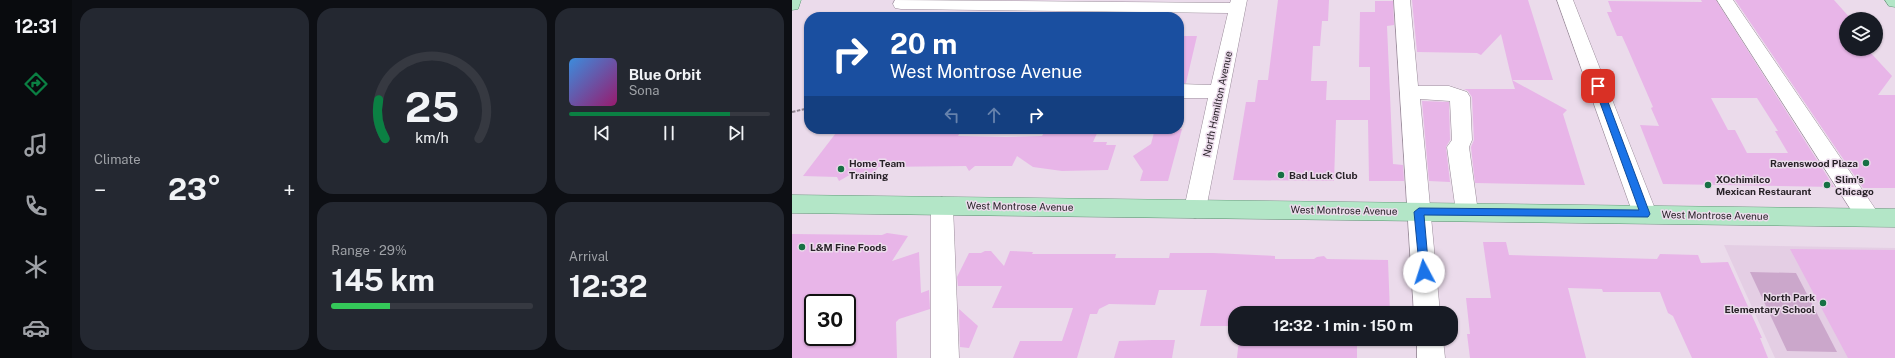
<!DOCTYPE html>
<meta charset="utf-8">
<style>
:root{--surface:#171b24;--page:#242831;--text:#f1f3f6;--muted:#9ea1a6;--line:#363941;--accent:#0b8043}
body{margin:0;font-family:"Public Sans",sans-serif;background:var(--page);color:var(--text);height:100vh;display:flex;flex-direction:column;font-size:15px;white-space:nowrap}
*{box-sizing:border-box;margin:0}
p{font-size:13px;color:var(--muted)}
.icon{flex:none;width:22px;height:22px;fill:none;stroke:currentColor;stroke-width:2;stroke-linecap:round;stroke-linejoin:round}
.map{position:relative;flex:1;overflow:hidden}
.sheet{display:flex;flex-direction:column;gap:8px;padding:8px;background:#0d0f14;width:720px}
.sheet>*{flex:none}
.guide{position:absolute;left:12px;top:12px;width:380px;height:122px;border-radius:16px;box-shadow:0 1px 3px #0004;background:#1a4fa0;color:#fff;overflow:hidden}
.controls{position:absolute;left:1047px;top:12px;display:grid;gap:8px}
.controls a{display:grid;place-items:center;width:44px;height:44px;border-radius:50%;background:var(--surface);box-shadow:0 1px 3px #0004;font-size:20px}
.speed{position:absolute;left:12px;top:294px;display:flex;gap:8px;font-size:20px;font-weight:700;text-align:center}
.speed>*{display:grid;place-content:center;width:52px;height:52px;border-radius:50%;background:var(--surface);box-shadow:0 1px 3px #0004;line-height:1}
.speed .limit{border:2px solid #111;border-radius:6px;background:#fff;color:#111}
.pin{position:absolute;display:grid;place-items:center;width:34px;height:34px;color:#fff;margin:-17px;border-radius:8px;box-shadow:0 2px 6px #0006}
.me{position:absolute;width:44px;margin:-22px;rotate:355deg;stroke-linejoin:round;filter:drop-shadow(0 0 3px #0008)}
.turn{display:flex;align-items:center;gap:14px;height:84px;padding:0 20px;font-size:18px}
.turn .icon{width:52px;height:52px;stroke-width:2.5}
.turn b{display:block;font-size:28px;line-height:34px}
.lanes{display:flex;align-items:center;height:38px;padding:0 20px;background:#0003;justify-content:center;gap:20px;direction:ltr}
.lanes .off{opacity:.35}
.big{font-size:30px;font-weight:700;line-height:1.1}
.sheet .widget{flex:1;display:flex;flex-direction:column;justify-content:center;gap:6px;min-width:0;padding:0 14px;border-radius:16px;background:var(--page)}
.sheet .dial{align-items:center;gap:0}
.dial svg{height:104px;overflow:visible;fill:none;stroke:var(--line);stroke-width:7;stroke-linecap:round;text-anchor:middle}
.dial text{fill:var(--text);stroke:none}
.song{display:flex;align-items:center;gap:12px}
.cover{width:48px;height:48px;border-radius:6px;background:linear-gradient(135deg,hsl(210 70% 55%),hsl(320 70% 35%))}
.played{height:4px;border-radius:2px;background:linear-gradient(90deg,var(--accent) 80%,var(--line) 80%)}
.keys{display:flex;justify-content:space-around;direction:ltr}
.heat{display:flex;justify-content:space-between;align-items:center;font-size:22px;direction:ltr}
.charge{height:6px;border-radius:3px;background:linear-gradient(90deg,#34c759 29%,var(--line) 0)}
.sheet .tiles{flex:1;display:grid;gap:8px;grid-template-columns:repeat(3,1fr)}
.widget:first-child{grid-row:span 2}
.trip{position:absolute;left:436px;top:306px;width:230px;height:40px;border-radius:16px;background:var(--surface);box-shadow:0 1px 3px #0004;font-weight:700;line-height:40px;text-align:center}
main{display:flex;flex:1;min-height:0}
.tabs{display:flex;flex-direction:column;width:72px;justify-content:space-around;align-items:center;background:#090b0e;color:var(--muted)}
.tabs .icon{width:28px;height:28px}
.tabs .on{color:var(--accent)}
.tabs b{font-size:18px;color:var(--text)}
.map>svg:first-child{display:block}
</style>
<main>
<nav class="tabs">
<b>12:31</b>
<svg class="icon on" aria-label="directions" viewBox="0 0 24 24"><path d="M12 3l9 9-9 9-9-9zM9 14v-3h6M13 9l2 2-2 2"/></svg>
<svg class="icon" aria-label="music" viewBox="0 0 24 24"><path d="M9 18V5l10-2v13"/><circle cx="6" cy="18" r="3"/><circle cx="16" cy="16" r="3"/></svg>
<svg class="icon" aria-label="phone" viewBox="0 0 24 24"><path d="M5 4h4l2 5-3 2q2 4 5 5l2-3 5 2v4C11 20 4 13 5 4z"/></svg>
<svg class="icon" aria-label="climate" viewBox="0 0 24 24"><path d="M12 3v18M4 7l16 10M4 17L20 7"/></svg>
<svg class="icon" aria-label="car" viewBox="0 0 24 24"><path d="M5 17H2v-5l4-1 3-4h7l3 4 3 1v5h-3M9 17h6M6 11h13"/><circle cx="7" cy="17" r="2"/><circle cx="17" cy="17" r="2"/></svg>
</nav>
<section class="sheet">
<div class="tiles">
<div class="widget"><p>Climate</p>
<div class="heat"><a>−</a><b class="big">23°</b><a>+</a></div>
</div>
<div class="widget dial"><svg viewBox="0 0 100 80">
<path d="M14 69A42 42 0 1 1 86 69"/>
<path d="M14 69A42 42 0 0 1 9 39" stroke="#0b8043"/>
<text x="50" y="56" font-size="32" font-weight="700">25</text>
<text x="50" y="72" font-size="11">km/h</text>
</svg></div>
<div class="widget">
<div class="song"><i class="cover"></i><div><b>Blue Orbit</b><p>Sona</p></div></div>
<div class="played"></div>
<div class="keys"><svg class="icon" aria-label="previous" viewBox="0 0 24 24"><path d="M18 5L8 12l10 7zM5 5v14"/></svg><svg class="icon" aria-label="pause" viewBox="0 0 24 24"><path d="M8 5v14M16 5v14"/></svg><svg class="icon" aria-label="next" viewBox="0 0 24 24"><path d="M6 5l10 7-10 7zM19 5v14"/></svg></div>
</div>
<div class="widget"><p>Range · 29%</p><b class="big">145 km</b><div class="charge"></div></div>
<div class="widget"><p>Arrival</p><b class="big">12:32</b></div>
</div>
</section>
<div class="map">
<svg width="1103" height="358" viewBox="0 0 1103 358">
<rect width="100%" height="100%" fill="#ebdbeb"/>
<!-- built -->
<path fill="#e4cee4" d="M932 245 1103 248V358H983Z"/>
<!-- green -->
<path fill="#cba7cb" d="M958 272 1004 273 1045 352 995 351Z"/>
<!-- building -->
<g fill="#e8b5e8" fill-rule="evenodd">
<path d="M486 0H537L536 21H530L528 46H521L519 81H535L534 100H578V67H567L568 12H583V1H601L602 25 595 26 601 164 611 165 612 181H577L576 120H544L542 181 441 180 454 102H463L466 80H476Z"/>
<path d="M620 0H736L761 80H720L709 34 689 55 685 53 625 52Z"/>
<path d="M909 0H924L1042 187 871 184 848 125 867 126 859 108 861 107 835 47 830 36H825L815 12H820L816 1 910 2ZM919 98H965L986 131H983L996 153H955L943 130H936Z"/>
<path d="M943 0H1042L1059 19H1053L1054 49H1079L1082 52H1078L1100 76 1086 95H1103V188H1071Z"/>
<path d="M387 36H405L394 83H387Z"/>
<path d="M720 80 775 110 771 114 793 185 683 183 679 147 682 140 680 97 676 91 672 89H723Z"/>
<path d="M630 101 657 102 658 140 654 147 658 182 637 181Z"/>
<path d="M47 129 150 130V129H170L166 136 214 137 250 136 254 129H307L301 142H315L314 145H324L316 170 270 171 241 167 225 156 220 166H183L177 171 174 166 86 167 82 174 61 173 47 181 45 177 11 176Z"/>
<path d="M363 129H390L376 181H348L351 171 341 156 359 144Z"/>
<path d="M95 233 116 236 100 261 127 252 129 293 137 290 138 309 107 319 104 322 105 358H0V234L90 235ZM21 303H55V337H21Z"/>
<path d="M691 242H714L717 255 865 259 868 254 906 255 909 263 936 262 970 338H968L976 358H900L881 316 876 313 868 292H811L810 289 776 288 794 358H678L675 334H678L674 298H699Z"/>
<path d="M998 249 1103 250V358H1056Z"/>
<path d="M193 251H199L212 266 218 251 241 252 240 254H324L323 258H377L378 253H421L483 256V259H522L525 257 532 256 535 259 596 260 598 313H443V326H408L415 290H367L363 305 317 304 307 309 305 314H298L285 358H221L228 341H270L281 308H200L210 286H166L165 277 177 253H189Z"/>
<path d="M167 309 186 326 177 348 168 347Z"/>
<path d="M447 339H565V358H445Z"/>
<path d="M360 340H383L380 358H322L327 341Z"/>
</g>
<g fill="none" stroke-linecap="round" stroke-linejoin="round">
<defs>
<g id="minor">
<path d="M103 0 438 3 439 0H455L414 209 411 216 403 218 395 216 392 209 416 98H387V84L419 85 436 13 109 9 103 8 101 4Z"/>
<path d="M602 0H618L626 86H657L675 92 678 97 680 140 677 147 686 212 683 219 675 221 667 219 664 212 655 147 660 140 658 101 628 99 648 313H622Z"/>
<path d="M765 0H781L865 214 861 221 853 223 845 221 841 214Z"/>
<path d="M925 0H941L1084 210 1088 217 1084 224 1076 226 1068 224Z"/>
<path d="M150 197 158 200 161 206 167 358H139V206L142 200Z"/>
<path d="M625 339H651L653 358H625Z"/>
</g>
<g id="major">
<path d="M0 0H9L6 9 0 10Z"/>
<path d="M1093 0H1103V7L1097 6Z"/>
<path d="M0 195 1103 209V227L0 213Z"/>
</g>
</defs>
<!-- minor casing -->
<use href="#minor" stroke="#9a8c9a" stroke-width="1"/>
<!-- major casing -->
<use href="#major" stroke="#619777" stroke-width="1"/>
<!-- path -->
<path stroke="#8f838f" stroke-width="2" stroke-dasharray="3.5 1.5" stroke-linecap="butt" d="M0 112 17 108"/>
<!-- minor -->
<use href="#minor" fill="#fff" fill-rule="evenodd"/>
<!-- major -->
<use href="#major" fill="#b3e6c7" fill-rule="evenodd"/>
</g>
<!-- route -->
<path fill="#1a73e8" stroke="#114b97" d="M803 84H806L810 86 858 214 856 217 632 215 637 272 636 275H628L622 212 627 208 847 210 802 86Z"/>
<!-- markers -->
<g fill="#177044" stroke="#ebdbeb" stroke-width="1.5">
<circle cx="1074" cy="163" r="4"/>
<circle cx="49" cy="169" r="4"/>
<circle cx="489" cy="175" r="4"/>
<circle cx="916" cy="185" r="4"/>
<circle cx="1035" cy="185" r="4"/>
<circle cx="10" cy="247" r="4"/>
<circle cx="1031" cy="303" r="4"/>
</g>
<g text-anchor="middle" stroke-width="3" stroke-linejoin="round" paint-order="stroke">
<!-- street labels -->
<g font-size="10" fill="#282228" stroke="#ebdbeb">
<text transform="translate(425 104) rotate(-78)" y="4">North Hamilton Avenue</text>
<text transform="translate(228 206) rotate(1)" y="4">West Montrose Avenue</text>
<text transform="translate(552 210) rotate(1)" y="4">West Montrose Avenue</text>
<text transform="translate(923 215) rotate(1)" y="4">West Montrose Avenue</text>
</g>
<!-- poi labels -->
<g font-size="10" font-weight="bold" fill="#282228" stroke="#ebdbeb" text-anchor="start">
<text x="57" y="167">Home Team<tspan x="57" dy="12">Training</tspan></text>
<text x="1066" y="167" text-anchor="end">Ravenswood Plaza</text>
<text x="497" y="179">Bad Luck Club</text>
<text x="924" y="183">XOchimilco<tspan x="924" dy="12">Mexican Restaurant</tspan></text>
<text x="1043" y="183">Slim's<tspan x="1043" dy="12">Chicago</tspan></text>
<text x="18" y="251">L&amp;M Fine Foods</text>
<text x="1023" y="301" text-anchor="end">North Park<tspan x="1023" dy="12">Elementary School</tspan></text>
</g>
</g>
</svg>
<div class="controls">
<a><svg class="icon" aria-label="layers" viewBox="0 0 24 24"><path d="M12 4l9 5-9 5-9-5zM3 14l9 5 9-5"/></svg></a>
</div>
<div class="speed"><div class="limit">30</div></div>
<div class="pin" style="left:806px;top:86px;background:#d93025"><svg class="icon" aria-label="arrive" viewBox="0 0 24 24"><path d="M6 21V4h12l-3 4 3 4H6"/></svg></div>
<svg class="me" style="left:632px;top:272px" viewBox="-20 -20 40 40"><circle r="19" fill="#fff"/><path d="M0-13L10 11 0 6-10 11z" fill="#1a73e8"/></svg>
<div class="trip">12:32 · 1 min · 150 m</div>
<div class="guide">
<div class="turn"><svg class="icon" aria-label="right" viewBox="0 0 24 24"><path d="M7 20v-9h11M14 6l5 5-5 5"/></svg><div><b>20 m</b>West Montrose Avenue</div></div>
<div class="lanes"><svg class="icon off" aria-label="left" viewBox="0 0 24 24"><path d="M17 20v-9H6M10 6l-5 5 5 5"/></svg><svg class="icon off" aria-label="ahead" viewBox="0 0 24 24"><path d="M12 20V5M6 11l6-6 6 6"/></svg><svg class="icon" aria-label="right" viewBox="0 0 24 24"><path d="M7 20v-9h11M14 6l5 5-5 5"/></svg></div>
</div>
</div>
</main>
